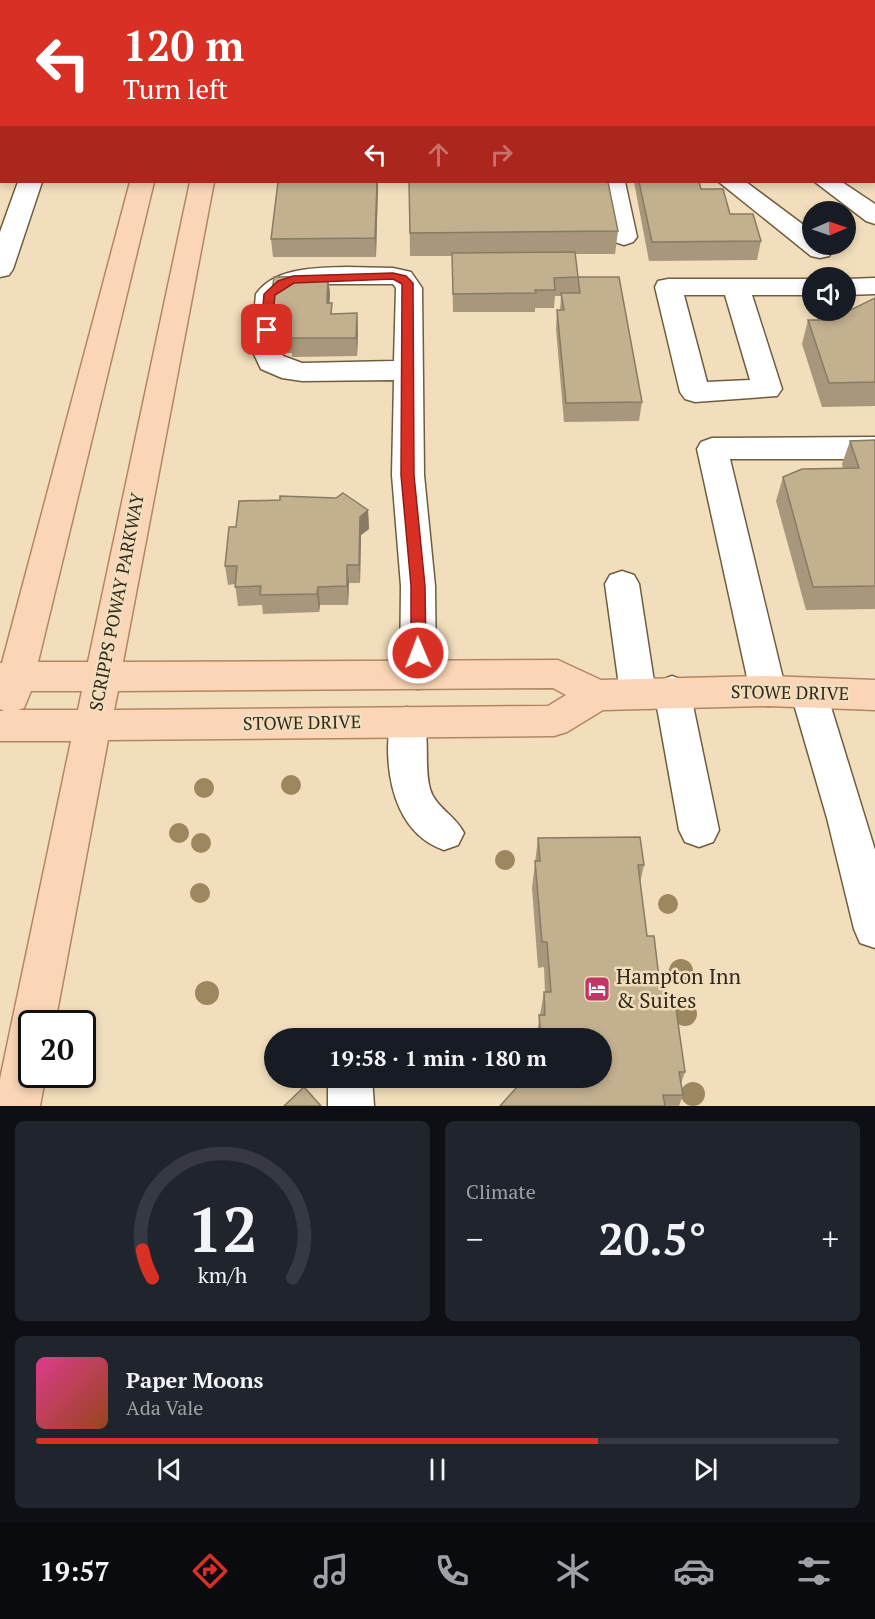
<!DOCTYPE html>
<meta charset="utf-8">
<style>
:root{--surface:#171b24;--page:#20242c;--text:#f1f3f6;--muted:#9ea1a6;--line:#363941;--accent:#d93025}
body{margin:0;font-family:"PT Serif",serif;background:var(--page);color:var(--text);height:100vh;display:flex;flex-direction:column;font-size:22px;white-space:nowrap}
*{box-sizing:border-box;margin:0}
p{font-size:20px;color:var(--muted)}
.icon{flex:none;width:33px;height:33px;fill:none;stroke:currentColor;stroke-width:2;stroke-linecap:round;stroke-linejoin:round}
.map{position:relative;height:1106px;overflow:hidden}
.details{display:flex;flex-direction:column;gap:15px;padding:15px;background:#0d0f14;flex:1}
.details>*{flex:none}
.hud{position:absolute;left:0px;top:0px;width:876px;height:183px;box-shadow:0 3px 9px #0003;background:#d93025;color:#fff;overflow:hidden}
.needle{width:39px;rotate:88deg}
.fabs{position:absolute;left:802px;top:201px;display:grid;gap:12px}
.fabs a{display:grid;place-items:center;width:54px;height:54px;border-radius:50%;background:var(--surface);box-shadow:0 3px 9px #0003;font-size:30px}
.speed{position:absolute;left:18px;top:1010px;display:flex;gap:12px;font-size:30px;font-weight:700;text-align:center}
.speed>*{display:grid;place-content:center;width:78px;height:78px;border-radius:50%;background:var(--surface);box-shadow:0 3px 9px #0003;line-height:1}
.speed .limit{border:3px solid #111;border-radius:9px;background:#fff;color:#111}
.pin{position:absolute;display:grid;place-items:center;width:51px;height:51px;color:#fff;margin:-26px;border-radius:12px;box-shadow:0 3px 9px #0006}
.me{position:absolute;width:66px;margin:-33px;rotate:359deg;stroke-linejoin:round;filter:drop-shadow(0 0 4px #0008)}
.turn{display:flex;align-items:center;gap:21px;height:126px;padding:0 24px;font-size:27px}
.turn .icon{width:78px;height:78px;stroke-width:2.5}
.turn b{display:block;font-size:42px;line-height:51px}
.lanes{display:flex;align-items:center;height:57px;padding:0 24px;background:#0003;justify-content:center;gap:30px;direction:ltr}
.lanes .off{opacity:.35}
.big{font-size:45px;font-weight:700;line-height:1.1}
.details .tile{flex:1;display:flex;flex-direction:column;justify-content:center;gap:9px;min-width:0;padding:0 21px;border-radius:9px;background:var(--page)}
.details .dial{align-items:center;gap:0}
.dial svg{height:156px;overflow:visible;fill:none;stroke:var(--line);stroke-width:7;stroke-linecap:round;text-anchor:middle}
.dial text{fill:var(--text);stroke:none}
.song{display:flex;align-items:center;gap:18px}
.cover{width:72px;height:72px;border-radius:9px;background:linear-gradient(135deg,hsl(330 70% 55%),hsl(20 70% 35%))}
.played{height:6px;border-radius:3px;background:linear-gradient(90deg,var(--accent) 70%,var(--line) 70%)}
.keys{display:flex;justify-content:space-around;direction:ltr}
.heat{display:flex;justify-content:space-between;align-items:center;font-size:33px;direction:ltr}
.details .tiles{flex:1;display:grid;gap:15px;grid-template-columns:1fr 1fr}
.tile:last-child{grid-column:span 2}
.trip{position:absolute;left:264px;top:1028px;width:348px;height:60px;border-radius:30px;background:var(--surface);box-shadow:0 3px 9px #0003;font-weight:700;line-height:60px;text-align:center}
.dock{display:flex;height:96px;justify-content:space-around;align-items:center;background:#090b0e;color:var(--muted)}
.dock .icon{width:42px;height:42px}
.dock .selected{color:var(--accent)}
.dock b{font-size:27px;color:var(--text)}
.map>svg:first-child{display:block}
</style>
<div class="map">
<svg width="875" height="1106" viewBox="0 0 875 1106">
<rect width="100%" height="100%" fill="#f2debc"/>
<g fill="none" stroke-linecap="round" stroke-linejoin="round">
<defs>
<g id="minor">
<path d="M15 0H85L14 2Z"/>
<path d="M659 0H679L680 2H660Z"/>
<rect x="0" y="24" width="2" height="12"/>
<path d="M2 67V83L0 84V68Z"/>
<path d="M18 182H42L13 269 9 275 0 277V232Z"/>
<path d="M601 182H625L637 237 633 242 624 245 615 242 611 237Z"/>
<path d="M719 182H746L813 232V244H829L833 250 829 256 820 258 811 256Z"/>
<path d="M815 182H842L875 204V224L866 221Z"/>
<path d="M346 267 393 268 411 272 422 288 424 475 435 586 436 675 431 685 418 689 405 685 400 675 401 586 392 475 394 380 302 381 282 378 261 369 251 348 256 294C275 267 317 268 346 267ZM327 284H393L396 288 394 361 302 363 283 356 279 348 283 297 301 287Z"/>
<path d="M875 278V294L846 295V279Z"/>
<path d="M668 279H813V295H752L782 389 777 396 695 402 685 399 680 392 655 287 658 281ZM684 295H725L750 380 707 382Z"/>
<path d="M875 437V459H730L786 691 781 701 768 706 755 701 750 691 697 449 701 442 712 438Z"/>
<path d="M622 571 634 575 639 584 655 688 659 681 672 676 685 681 690 691 719 830 713 842 699 847 685 842 679 830 655 696 651 703 638 708 625 703 620 693 605 584 610 575Z"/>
<path d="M809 679 822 684 827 694 875 850V948L860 943 854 929 827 818 791 694 796 684Z"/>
<path d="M407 707 420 711C432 735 423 764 430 789 435 807 456 816 464 833L458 845 444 850C401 835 388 789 388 747 389 734 388 723 394 711Z"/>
<path d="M328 1077H372L374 1106H328Z"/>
</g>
<g id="major">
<rect x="177" y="0" width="20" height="2"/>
<rect x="229" y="0" width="20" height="2"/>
<path d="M130 182H154L38 662H88L190 182H214L123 662 558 660 601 680 768 676 875 680V710L768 706 603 710 567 732 554 736 108 740 55 1023H32V1074H46L40 1106H0V1079L71 741H0V711H4L0 709V663H2ZM553 688 566 695 548 706 114 710 118 691ZM31 691H82L78 710H18L24 708Z"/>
</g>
</defs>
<!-- minor casing -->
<use href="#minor" stroke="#6f5d3f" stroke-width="3"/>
<!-- major casing -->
<use href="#major" stroke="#b18762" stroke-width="3"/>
<!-- minor -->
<use href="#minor" fill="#fff" fill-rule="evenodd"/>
<!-- major -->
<use href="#major" fill="#fad5b7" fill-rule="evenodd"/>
</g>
<!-- trees -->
<g fill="#9d875e">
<circle cx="291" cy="785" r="10"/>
<circle cx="204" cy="788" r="10"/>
<circle cx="179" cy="833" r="10"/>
<circle cx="201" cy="843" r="10"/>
<circle cx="505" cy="860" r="10"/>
<circle cx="200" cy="893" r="10"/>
<circle cx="668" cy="904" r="10"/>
<circle cx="681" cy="971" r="12"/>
<circle cx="207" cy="993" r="12"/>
<circle cx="685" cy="1014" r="12"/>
<circle cx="693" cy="1094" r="12"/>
</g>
<!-- wall -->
<g fill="#a8977b">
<path d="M409 182 618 231 615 254H575L578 277 642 402 639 421 564 422 556 329 557 310H560L561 296H555L554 308H535V312H453L452 256H410Z"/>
<path d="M634 182H699L701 189 761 241 757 260 649 261Z"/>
<path d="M378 186 376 257H273L271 239Z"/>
<path d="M328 276 330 295 329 303 332 314 357 313 358 332 357 356 292 357V353H276L275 349H273L269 313Z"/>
<path d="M875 298V406L822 407 802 344 808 320H830Z"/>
<path d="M875 440V609L806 610 776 501 783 477 843 468 842 464 850 441Z"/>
<path d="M368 510 369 529 361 535 360 583H349L348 605H320L319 612 263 614 262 605 238 606 235 584 228 585 225 566 236 527Z"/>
<path d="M538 838 644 865 640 883 647 936 660 986 670 1009 685 1072 681 1083 683 1095 679 1106H500L602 1038H536L544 992H545L544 967 538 968 532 888Z"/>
</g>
<!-- shaded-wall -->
<g fill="#887b64">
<path d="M377 182H378V186L376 257 375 238Z"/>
<path d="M328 276 330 295 328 322 327 303Z"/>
<path d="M357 313 358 332 357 356 356 338Z"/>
<path d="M368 510 369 529 361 535 360 583 359 565 360 517Z"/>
<path d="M347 565 349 583 348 605 347 586Z"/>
<path d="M318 587 320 605 319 612 317 594Z"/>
</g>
<!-- building -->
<g fill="#c3b08f" stroke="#887b64" stroke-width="1.5">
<rect x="493" y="0" width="99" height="2"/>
<path d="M278 182H377L375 238 271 239Z"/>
<path d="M409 182H608L618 231 410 233Z"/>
<path d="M639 182H699L701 189H723L730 214H753L761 241 652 242Z"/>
<path d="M575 252 578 277 554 278 555 290H535L536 293 453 294 452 253Z"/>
<path d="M328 276 327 303H332L331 314 357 313 356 338H290L291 334H273L274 330H271L273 313H269L274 277Z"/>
<path d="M578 277H619L642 402 566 403 557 310H564L561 293H580Z"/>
<path d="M875 298V382L829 383 808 320H830Z"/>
<path d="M875 440V586L813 587 783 477 802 469 859 468 850 441Z"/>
<path d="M343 493 368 510 360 517 359 565H347V586L318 587 317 594 260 595 261 586 235 587 237 566H225L229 527H236L239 501 280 500V496L336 498Z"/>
<path d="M640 837 644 865H638L647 936H654L660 986H666L670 1009H676L685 1072H679L683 1095H663L665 1106H500L526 1077H602V1038H541L539 1015H545L544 992H551L547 942H542L535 861H540L538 838Z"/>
<path d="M304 1087 321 1106H284Z"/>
</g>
<!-- route -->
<path fill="#d93025" stroke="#8d1f18" stroke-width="1.5" d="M393 273 406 276 413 283 414 475 425 586 426 653 418 659 411 653V586L401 475 402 284 393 279 294 283 275 295 271 333 261 330 264 294 278 281 293 276Z"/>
<!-- icons -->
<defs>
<symbol id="hotel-square" viewBox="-11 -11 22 22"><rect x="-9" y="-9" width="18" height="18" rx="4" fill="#c23568" stroke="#f2debc"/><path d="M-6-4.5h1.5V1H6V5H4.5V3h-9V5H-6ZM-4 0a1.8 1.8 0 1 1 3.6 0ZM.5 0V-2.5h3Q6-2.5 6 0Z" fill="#fff"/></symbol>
</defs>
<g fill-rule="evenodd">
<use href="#hotel-square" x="582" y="974" width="30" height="30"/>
</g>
<g text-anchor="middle" stroke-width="5" stroke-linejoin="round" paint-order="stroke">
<!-- street labels -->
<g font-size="18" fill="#31291c" stroke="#f2debc">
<text transform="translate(117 602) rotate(-79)" y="6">SCRIPPS POWAY PARKWAY</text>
<text transform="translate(790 693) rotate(1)" y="6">STOWE DRIVE</text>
<text transform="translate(302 723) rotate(-1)" y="6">STOWE DRIVE</text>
</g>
<!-- near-poi labels -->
<g font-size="21" fill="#31291c" stroke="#f2debc" text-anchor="start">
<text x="616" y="984">Hampton Inn<tspan x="616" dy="24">&amp; Suites</tspan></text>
</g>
</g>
</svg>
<div class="fabs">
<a><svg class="needle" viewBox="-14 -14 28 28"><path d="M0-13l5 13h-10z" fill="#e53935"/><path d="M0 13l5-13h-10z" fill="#9ea1a6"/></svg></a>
<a><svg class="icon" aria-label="sound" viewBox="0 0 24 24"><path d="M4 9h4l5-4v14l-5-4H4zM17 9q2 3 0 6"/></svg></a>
</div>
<div class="speed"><div class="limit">20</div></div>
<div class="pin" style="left:267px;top:330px;background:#d93025"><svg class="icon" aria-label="arrive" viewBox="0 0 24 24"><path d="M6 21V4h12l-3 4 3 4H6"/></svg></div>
<svg class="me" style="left:418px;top:653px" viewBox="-20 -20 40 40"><circle r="17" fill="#d93025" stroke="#fff" stroke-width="3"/><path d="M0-11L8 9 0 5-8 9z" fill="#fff"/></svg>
<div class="trip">19:58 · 1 min · 180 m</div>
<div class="hud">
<div class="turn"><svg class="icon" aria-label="left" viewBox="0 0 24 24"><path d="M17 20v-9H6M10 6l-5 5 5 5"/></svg><div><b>120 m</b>Turn left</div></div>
<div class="lanes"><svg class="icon" aria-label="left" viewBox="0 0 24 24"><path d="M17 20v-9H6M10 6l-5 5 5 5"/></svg><svg class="icon off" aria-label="ahead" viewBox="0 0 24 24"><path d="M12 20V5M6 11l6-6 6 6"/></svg><svg class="icon off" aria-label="right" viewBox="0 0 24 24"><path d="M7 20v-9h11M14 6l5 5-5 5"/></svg></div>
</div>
</div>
<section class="details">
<div class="tiles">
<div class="tile dial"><svg viewBox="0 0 100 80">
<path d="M14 69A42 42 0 1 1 86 69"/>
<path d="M14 69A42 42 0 0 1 9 55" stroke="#d93025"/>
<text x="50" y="56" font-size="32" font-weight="700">12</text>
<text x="50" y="72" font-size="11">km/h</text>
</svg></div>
<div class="tile"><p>Climate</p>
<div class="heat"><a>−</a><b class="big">20.5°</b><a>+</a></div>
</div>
<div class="tile">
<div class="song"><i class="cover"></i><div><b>Paper Moons</b><p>Ada Vale</p></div></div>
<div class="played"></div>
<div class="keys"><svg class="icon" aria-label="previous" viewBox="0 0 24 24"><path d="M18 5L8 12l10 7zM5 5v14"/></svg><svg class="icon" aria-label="pause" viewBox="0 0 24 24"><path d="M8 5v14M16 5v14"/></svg><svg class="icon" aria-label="next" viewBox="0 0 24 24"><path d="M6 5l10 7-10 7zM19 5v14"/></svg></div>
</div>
</div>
</section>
<nav class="dock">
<b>19:57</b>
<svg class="icon selected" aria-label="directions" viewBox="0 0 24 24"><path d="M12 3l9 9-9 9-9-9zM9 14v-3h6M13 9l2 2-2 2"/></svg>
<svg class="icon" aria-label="music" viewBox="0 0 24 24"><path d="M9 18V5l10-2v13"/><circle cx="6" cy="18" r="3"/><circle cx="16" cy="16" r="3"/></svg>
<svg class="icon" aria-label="phone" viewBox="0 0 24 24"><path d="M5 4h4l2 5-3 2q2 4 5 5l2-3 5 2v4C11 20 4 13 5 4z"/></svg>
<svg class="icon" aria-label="climate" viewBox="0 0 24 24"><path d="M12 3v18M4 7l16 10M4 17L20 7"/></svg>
<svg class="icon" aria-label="car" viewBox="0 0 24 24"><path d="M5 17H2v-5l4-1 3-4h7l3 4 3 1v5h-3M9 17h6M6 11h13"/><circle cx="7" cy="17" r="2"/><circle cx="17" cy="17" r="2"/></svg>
<svg class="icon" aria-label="filters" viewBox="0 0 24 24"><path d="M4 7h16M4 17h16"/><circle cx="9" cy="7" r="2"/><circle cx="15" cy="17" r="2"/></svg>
</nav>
